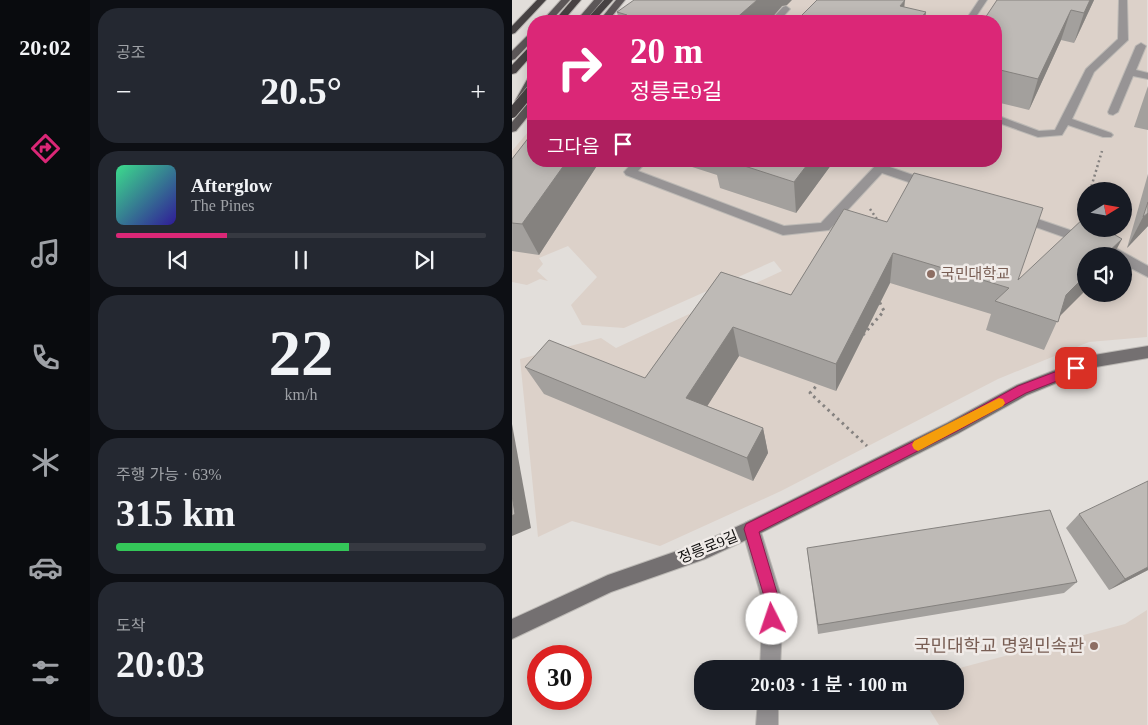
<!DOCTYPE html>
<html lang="ko">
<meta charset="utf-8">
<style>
:root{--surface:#171b24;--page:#242831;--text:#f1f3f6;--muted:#9ea1a6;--line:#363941;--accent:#db2777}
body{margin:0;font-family:"Times New Roman","Noto Sans KR",serif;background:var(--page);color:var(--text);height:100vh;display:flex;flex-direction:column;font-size:19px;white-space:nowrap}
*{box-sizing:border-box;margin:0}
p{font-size:16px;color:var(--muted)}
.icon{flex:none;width:28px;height:28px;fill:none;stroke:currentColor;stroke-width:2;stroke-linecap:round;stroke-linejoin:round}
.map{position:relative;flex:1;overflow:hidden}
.side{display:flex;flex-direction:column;gap:8px;padding:8px;background:#0d0f14;width:422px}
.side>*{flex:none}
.hud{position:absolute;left:15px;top:15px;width:475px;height:152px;border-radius:20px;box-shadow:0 2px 12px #0003;background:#db2777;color:#fff;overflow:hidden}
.needle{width:32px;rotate:79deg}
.fabs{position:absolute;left:565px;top:182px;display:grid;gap:10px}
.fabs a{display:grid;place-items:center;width:55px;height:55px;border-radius:50%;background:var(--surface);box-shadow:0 2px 12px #0003;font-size:25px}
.speed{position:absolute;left:15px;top:645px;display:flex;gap:10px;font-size:25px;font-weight:700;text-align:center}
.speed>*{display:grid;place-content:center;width:65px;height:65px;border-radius:50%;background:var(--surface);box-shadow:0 2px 12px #0003;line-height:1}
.speed .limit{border:8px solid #d22;background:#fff;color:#111}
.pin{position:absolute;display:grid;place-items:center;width:42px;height:42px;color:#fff;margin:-21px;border-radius:10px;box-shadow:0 2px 8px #0006}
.me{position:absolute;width:55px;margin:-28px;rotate:356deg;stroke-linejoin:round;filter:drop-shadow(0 0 4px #0008)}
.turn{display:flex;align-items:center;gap:18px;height:105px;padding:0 20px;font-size:22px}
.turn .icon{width:65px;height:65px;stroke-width:2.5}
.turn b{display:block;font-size:35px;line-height:42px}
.then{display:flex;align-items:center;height:48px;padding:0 20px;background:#0003;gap:10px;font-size:19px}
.big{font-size:38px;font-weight:600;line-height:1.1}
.side .tile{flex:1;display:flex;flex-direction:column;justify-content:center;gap:8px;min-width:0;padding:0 18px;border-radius:20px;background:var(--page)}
.side .dial{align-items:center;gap:0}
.dial b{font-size:65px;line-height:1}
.song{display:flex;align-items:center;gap:15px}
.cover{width:60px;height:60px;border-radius:8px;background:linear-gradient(135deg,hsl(150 70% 55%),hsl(250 70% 35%))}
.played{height:5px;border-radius:2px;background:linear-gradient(90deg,var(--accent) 30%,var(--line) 30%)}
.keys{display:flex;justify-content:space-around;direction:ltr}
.heat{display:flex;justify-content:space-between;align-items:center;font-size:28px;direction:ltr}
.charge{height:8px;border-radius:4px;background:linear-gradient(90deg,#34c759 63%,var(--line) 0)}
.trip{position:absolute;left:182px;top:660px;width:270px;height:50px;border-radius:20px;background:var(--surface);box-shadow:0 2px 12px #0003;font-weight:600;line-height:50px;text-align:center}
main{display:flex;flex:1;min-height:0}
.tabs{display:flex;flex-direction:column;width:90px;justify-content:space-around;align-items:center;background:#090b0e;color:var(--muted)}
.tabs .icon{width:35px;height:35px}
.tabs .selected{color:var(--accent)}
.tabs b{font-size:22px;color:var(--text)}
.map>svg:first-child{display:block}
</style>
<main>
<nav class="tabs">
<b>20:02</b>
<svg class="icon selected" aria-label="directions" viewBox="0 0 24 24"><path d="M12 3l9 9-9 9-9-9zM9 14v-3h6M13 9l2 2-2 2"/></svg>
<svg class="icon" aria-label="music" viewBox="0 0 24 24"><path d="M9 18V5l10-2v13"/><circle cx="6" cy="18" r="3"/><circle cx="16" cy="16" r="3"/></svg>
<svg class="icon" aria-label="phone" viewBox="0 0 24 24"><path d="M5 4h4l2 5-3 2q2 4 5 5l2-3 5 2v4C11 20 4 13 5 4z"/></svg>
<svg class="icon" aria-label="climate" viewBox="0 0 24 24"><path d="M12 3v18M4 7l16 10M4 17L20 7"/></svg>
<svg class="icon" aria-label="car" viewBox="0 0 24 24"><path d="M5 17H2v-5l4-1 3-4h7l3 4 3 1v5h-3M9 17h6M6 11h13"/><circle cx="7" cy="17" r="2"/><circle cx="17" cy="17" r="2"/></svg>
<svg class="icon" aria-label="filters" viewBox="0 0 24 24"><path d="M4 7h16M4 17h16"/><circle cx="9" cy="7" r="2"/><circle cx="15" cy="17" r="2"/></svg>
</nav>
<section class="side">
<div class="tile"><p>공조</p>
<div class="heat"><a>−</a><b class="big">20.5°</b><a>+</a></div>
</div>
<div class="tile">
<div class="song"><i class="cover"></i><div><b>Afterglow</b><p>The Pines</p></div></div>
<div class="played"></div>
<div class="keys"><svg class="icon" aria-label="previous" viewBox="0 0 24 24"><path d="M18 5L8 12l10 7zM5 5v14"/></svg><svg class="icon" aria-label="pause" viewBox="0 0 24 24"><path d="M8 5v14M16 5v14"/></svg><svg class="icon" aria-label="next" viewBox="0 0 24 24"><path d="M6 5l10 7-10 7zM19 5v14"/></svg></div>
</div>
<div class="tile dial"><b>22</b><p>km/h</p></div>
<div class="tile"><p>주행 가능 · 63%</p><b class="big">315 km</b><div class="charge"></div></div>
<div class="tile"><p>도착</p><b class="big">20:03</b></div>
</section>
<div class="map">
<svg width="636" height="725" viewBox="0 0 636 725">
<rect width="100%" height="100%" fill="#e2deda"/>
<!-- built -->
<g fill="#dcd1c9" fill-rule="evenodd">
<path d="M125 0H635V337L577 342 486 379 269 491 148 546 60 521 26 537 8 359 89 338 104 348 270 271 262 261 112 328 70 325 59 305 85 277 56 246 27 258 31 264 25 271 36 281 28 279 15 285 0 282V151L21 126V161H484V21H108ZM574 191H611V229H574ZM574 256H611V294H574Z"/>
<path d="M635 610V725H427L412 701H444V669L613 624Z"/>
</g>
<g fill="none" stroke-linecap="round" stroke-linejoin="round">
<defs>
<g id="lane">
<path d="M467 0H475L461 21H453Z"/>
<path d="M607 0H615L616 40 582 72 560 119 599 133 601 135 599 137H591L556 125 550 135 526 137 484 122V115L527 131 543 130 574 69 606 39Z"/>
<path d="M274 6 278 9 267 21H258L271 7Z"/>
<path d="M629 43 634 46 624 70 636 73V79L621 76 606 112 601 115 597 114 596 112 624 46Z"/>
<path d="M122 161H135L126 171 272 226 309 223 364 165H372L421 182 423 185 417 189 370 173 317 230 271 235 114 175 112 172Z"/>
<path d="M508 213 593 242 636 266V277L611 264V256H598L583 248 504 220 502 217Z"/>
</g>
<g id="street">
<path d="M239 520 245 523 248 529 271 603 268 669H248L251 603 230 529 233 523Z"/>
<path d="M246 701H266V725H244Z"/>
</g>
<path id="secondary" d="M636 346V358L584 367 515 395 447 433 245 535 193 559 99 592 0 639V619L96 575 191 542 233 523 435 423 505 385 582 355Z"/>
<g id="primary">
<path d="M49 0H58L39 21H30Z"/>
<path d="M82 0H91L73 21H64Z"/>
<path d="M104 0H113L96 21H87Z"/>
<path d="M21 32V40L3 59 0 60V51L18 33Z"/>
<path d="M21 75V87L13 101 12 103H4L3 101 17 76Z"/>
<path d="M21 101V110L4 131 0 132V122L17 102Z"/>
</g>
<g id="highway">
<path d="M25 0H34L3 33 0 34V26Z"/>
<path d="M60 0H69L51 21H42Z"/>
<path d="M92 0H101L82 21H73Z"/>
<path d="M21 45V54L4 73 0 74V65L18 46Z"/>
</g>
</defs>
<!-- lane casing -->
<use href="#lane" stroke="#bcb9b5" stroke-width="2"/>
<!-- street casing -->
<use href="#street" stroke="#bcb9b5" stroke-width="2"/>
<!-- secondary casing -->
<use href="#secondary" stroke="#bcb9b5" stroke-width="2"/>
<!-- primary casing -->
<use href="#primary" stroke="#bcb9b5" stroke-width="2"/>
<!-- highway casing -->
<use href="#highway" stroke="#bcb9b5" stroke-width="2"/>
<!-- path-far1 -->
<g stroke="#858280" stroke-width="2.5" stroke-dasharray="2 3" stroke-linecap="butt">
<path d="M578 191 590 151"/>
<path d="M358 209 367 222"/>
<path d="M570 219 574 205"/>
</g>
<!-- path -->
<g stroke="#858280" stroke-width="3" stroke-dasharray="2.5 4" stroke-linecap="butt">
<path d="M351 335 372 311 367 301"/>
<path d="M308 382 298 393 355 446"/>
</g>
<!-- lane -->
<use href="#lane" fill="#979495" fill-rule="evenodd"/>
<!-- street -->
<use href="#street" fill="#979495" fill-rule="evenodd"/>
<!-- secondary -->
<use href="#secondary" fill="#747071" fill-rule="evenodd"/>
<!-- primary -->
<use href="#primary" fill="#5c5758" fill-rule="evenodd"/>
<!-- highway -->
<use href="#highway" fill="#474243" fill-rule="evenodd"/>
<defs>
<path id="highway-bridge" d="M0 113 21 88"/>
</defs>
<!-- highway-bridge casing -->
<use href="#highway-bridge" stroke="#bcb9b5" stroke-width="11" stroke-linecap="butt"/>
<!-- highway-bridge -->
<use href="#highway-bridge" stroke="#474243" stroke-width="10"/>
</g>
<!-- wall -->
<g fill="#a3a09d">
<path d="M485 0H582L562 43 549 40 517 110 484 102Z"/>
<path d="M275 5 270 6 257 21H107L105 12Z"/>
<path d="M636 86V130L622 127Z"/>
<path d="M0 159 21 161H88L27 255 0 251Z"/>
<path d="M176 161H322L284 213 208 188 205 175 177 166Z"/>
<path d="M636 174V226L615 248Z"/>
<path d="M332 209 506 280 547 317 532 350 474 330 479 314 378 283 324 391 227 356 195 406 251 428 256 453 241 481 32 394 13 367 133 378 209 272 279 295Z"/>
<path d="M567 514 636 570 597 590 554 528Z"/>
<path d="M295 548 565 582 552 593 306 634Z"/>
</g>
<!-- shaded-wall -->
<g fill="#85827f">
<path d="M245 0H280L275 5 270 6 257 21H221Z"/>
<path d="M393 0 391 21 388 6Z"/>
<path d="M578 0H582L562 43 572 13Z"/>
<path d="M559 10 549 40 517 110 526 79Z"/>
<path d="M414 12 413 21H406Z"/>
<path d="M55 161H88L27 255 10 224Z"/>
<path d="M298 161H322L284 213 282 182Z"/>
<path d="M636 213V226L615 248 631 217Z"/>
<path d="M610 239 601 256H592Z"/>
<path d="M381 253 378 283 324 391V364Z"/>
<path d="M574 275V290L543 321 554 295Z"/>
<path d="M221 327 227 356 184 424 174 398Z"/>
<path d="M0 424 19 528 0 536Z"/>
<path d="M251 428 256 453 241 481 235 458Z"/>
<path d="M636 567V570L597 590 613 579Z"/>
</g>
<!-- building -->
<g fill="#bebab6" stroke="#85827f">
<path d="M122 0H245L221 21H107L115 15 105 12Z"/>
<path d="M305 0H393L388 6 414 12 406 21H284Z"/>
<path d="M485 0H578L572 13 559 10 526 79 484 69V21H471Z"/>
<path d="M21 132V161H55L10 224 0 223V159Z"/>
<path d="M217 161H298L282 182Z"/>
<path d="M402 173 531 208 506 280 573 217H574V229H593L610 239 592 256H574V275L554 295 546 322 483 301 497 288 381 253 324 364 221 327 174 398 251 428 235 458 13 367 37 340 133 378 209 272 279 295 332 209 375 222Z"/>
<path d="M636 202V213L631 217Z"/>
<path d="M636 481V567L613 579 567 514Z"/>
<path d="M0 495 3 514 0 516Z"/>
<path d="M538 510 565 582 306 625 295 548Z"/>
</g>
<!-- route -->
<path fill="#db2777" stroke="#8e194d" d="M564 364 568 365 569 368 568 372 514 393 445 431 247 532 268 603 266 625 260 627 255 625 253 619 254 603 232 529 234 524 437 424 506 386Z"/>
<!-- slow -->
<path fill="#f59e0b" d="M487 398 491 399 493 403 491 406 410 449 406 451 402 449 400 445 402 441Z"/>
<!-- markers -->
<g fill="#8d6e63" stroke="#f0ebe8" stroke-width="2">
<circle cx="419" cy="274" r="5"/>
<circle cx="582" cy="646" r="5"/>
</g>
<g text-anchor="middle" stroke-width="5" stroke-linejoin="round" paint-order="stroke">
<!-- education labels -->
<g font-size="15" fill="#785e54" stroke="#f0ebe8" text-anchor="start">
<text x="429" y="279">국민대학교</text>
</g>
<!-- street labels -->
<g font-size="15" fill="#100f0e" stroke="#f0ebe8">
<text transform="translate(196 547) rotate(-22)" y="5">정릉로9길</text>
</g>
<!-- near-education labels -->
<g font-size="18" fill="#785e54" stroke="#f0ebe8" text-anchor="end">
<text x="572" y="652">국민대학교 명원민속관</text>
</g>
</g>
</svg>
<div class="fabs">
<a><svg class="needle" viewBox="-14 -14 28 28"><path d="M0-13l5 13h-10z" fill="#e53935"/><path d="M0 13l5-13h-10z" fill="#9ea1a6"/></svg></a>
<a><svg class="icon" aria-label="sound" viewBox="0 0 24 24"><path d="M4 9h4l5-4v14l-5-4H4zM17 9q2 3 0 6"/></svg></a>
</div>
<div class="speed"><div class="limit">30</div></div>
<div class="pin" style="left:564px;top:368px;background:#d93025"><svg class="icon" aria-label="arrive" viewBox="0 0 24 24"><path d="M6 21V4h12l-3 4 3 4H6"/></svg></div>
<svg class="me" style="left:260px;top:619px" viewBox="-20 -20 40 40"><circle r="19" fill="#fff"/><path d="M0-13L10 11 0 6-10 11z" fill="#db2777"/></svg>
<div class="trip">20:03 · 1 분 · 100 m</div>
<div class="hud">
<div class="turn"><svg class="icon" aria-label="right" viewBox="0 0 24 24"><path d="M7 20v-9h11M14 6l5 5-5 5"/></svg><div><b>20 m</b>정릉로9길</div></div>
<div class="then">그다음<svg class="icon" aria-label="arrive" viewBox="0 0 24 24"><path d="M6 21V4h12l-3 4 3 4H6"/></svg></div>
</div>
</div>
</main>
